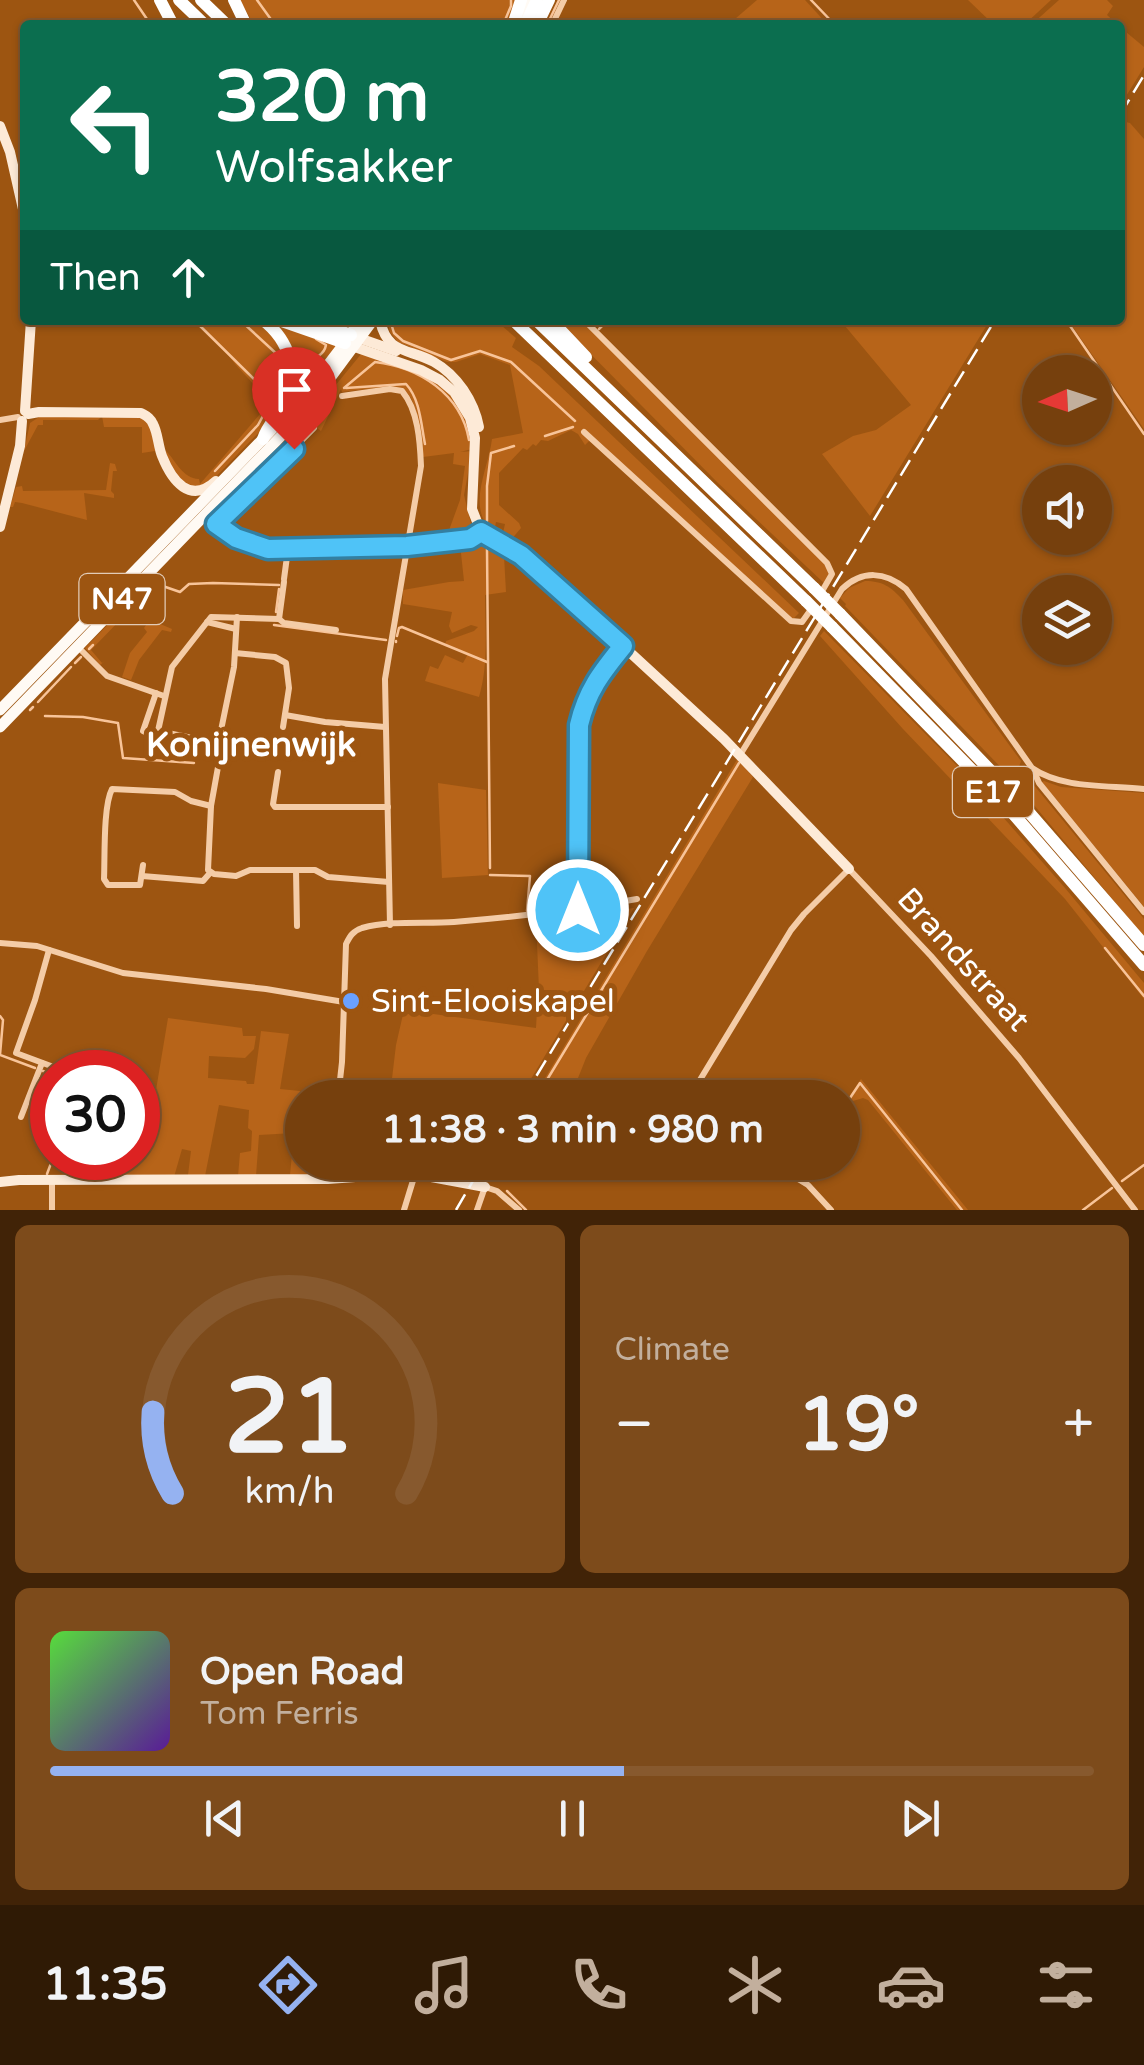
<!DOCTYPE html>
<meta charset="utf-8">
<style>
:root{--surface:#76400d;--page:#7d4b1b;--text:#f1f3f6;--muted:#c2af9d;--line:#87592e;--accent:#95b2f1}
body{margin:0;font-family:"Varela Round",sans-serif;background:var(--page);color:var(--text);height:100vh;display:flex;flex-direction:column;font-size:38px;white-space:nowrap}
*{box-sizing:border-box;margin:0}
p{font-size:32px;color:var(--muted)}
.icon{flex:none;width:55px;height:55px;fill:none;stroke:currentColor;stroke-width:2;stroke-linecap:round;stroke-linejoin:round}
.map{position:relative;height:1210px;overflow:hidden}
.details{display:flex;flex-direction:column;gap:15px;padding:15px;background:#412307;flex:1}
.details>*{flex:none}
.top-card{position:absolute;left:20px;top:20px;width:1105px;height:305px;border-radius:10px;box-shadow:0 2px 8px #0004,0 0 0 2px var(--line);background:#0b6e4f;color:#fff;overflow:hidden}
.needle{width:65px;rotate:267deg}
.controls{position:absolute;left:1022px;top:355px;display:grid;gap:20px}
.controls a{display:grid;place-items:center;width:90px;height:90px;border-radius:50%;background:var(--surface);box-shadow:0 2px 8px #0004,0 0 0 2px var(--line);font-size:50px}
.speed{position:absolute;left:30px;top:1050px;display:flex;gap:20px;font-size:50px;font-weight:700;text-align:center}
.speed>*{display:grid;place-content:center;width:130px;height:130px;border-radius:50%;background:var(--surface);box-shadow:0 2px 8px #0004,0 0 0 2px var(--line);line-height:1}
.speed .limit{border:15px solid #d22;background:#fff;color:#111}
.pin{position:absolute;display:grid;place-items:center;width:85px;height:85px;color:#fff;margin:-102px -42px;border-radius:50% 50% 50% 0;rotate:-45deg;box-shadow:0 0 10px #0007}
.pin .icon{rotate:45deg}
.me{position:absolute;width:110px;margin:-55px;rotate:0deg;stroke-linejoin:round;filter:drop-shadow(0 0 8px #0008)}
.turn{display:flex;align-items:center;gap:35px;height:210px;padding:0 30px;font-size:45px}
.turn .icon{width:130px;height:130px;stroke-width:2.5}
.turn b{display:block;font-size:70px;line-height:85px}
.then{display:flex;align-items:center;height:95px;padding:0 30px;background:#0003;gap:20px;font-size:38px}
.big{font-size:75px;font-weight:800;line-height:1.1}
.details .widget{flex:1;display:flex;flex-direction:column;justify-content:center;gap:15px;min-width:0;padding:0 35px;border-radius:15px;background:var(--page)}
.details .dial{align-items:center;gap:0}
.dial svg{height:260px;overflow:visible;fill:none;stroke:var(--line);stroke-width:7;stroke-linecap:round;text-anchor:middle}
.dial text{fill:var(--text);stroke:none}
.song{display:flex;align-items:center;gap:30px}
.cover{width:120px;height:120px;border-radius:15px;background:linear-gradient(135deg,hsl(110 70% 55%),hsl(270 70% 35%))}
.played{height:10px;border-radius:5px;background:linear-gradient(90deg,var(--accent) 55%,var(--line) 55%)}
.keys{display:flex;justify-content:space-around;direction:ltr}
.heat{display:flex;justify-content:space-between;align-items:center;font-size:55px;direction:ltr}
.details .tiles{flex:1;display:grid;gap:15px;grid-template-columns:1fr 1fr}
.widget:last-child{grid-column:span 2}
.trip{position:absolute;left:285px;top:1080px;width:575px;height:100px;border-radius:50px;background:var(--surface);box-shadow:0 2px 8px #0004,0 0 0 2px var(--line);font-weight:800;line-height:100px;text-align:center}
.tabs{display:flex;height:160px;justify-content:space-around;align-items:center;background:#2f1a05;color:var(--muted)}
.tabs .icon{width:70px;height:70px}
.tabs .current{color:var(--accent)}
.tabs b{font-size:45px;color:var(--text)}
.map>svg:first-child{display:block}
</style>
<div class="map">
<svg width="1144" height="1210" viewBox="0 0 1144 1210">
<rect width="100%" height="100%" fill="#9d5511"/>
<!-- green -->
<g fill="#b76419">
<path d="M240 0H516L509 25H254Z"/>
<path d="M757 0H805L828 25H728Z"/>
<path d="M968 0H1051L1024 25H994Z"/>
<path d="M1059 0H1107L1113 6 1107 15 1118 25H1031Z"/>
<path d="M1120 27 1144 47V67L1120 106Z"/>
<path d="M1126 122 1130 123 1144 139V429L1068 320H1120V131Z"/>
<path d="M194 320H255L265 327 281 348 288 373 284 396 266 425 208 485 189 488 175 473 163 451H166C177 462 182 478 199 479L200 484 260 414C265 387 246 379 232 360 222 347 207 333 194 320Z"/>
<path d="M270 320 337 346 287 407 294 386Z"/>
<path d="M387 320H495L516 338 512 347 539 366 799 613 792 620 583 429 582 430 591 439 585 445 578 434 571 430 548 441 541 440 536 446 533 444 527 450 523 448 499 473V505L519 523 521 528 510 541 502 537 505 524 496 522 495 527 502 529 500 536C462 514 488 472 492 439L523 433 510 365 480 354 456 362H447L398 342 390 332Z"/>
<path d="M557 320H581L824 561 831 573 825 584 718 483Z"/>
<path d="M840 320H990L870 516 822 454 853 436 876 430 911 405Z"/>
<path d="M362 353 419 371 447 389 470 425 472 449 460 452 472 451 464 495 473 532 464 537 451 538 448 533 460 500 465 466 453 464 454 453 423 457C411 382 419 383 342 392L341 389 321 431 313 425 221 516H216L293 437Z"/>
<path d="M42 415H135L148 421 156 447 155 451 142 453V427H104L102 416 98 420H43V425H38L24 451 30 423Z"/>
<path d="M110 463 115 464 117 471H113L111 491 114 494V498L84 493 87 520 22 503 15 502 13 507H10L16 487 22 486 23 491 106 490Z"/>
<path d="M478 539H483L508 554 504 556 506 592 485 595C485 629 489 664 479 697L425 681 430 666 438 669 445 655 463 663 468 654 445 646 446 641 474 631 478 627 471 625 452 633 449 626 452 612 403 604V590L449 582 464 581 460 544Z"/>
<path d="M865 581C883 581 891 587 903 600L1021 761 1019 767 1144 919V937L1014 781 845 606 846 604 840 598 849 588Z"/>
<path d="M134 598 137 601 127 612 135 614 140 605 144 617 172 629 171 632 162 630 139 660 131 680 122 677 130 653 147 632 144 628 146 625 125 615 91 650 102 663 105 661 100 665 85 648Z"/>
<path d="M824 631 966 775 1065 888 1144 983V999L1065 899 903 729 820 636Z"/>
<path d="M738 758 753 777 647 951 586 1058 572 1093 569 1097 533 1098Z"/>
<path d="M1044 781 1061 787 1144 793V907L1042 782Z"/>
<path d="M438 783 486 790 488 875 442 878Z"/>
<path d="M634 908 520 1097H457L391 1087 396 1045 404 1010 536 1028 537 1010H558L557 990H539L536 920Z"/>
<path d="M168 1018 242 1028 243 1036H256L254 1049 245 1058 209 1056 208 1078 246 1081 247 1084H254L261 1031 289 1034 280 1089 300 1091 296 1122 302 1123V1162L324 1163 319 1173 290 1175 294 1133 259 1135 256 1176H238L240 1153 251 1151 252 1131 248 1128 249 1110 219 1105 205 1176 188 1175 191 1151 182 1149 174 1177H117L126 1158H138V1133L155 1096Z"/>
<path d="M861 1079 968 1210H957L868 1100 863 1098 853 1101 843 1117V1106Z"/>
</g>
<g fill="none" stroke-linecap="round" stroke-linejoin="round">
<!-- stream -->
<g stroke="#f8c499" stroke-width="2.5">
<path d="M134 0 151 25"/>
<path d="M257 0 275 25"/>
<path d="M811 0 835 25"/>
<path d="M503 25 511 6V0"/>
<path d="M547 25 559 0"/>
<path d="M194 320 256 381 264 398V414L258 425 215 471"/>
<path d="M240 320 280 357 281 364 272 376"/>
<path d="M390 320 394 333 403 341 451 360 480 351 511 362 575 421"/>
<path d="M1066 320 1144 434"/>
<path d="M599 329 608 320"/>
<path d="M302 362C313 360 324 356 326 345L316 339"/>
<path d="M344 388 375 362C419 367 461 394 469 440"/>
<path d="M346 388 406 384C420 399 421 424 425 444"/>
<path d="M545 436 573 427"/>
<path d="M487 521V486L491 453 514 446"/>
<path d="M487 549 490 868"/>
<path d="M142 595 154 583 180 592 189 584 213 583 279 585"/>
<path d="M276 612 279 589"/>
<path d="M124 613 136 600"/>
<path d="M274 625 386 640"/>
<path d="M397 636 399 628 402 627 487 662"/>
<path d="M396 642V641"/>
<path d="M89 649 93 645"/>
<path d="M75 663 81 657"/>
<path d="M38 702 71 667"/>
<path d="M30 710 33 707"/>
<path d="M45 716 83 717 118 723 123 758 194 763"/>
<path d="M490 875 530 876 527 911"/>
<path d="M1105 948 1144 996"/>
<path d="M0 1016 3 1020 0 1055 35 1068"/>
<path d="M43 1071 52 1075"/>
<path d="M536 1098 739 763"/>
<path d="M842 1110 860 1083 962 1210"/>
<path d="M85 1169V1158"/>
<path d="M803 1171 809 1162"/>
<path d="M47 1174 53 1158"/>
<path d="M1122 1181 1144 1165"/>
<path d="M507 1191 526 1210"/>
<path d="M1083 1210 1112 1188"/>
</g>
<!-- street -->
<g stroke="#f4cca7" stroke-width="6">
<path d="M552 25 564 0"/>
<path d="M584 320 827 563 832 574 821 593"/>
<path d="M342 396 390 389 402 391C418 410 420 441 421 466L385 679 390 925"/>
<path d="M0 420 18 417"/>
<path d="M584 432 791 621 802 622 812 608"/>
<path d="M206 514 236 538 268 549 407 546 470 539 480 532"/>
<path d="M216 524C249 492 282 461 314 428"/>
<path d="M284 579 288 549"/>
<path d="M237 617 234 667 219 740 218 767 211 806 208 870 214 874 236 876 250 870H315L328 877 389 882"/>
<path d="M279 619 284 582"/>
<path d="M207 622 236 629"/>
<path d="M78 647 107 676 164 696"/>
<path d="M235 653 275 657 286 663 289 688 283 727"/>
<path d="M156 693 143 731 156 737 158 731"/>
<path d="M285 715 325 722 385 727"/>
<path d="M219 740 197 739 158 731 172 667 211 617 279 619 284 623 336 630"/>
<path d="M740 755 842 589C862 570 885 571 906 589L1032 768C1062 789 1108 785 1144 789"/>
<path d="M1033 769 1039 783 1144 912"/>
<path d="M278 772 273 804 275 807H388"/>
<path d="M143 865 140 885H108L104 879C105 857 103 806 112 789L175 792 191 801 211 806"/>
<path d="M296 870 297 926"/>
<path d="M142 876 203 881 210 873"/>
<path d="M579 910V725C587 691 601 673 623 646"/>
<path d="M0 943 37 946 123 973 266 989 344 1002"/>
<path d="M49 950 35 1000 16 1053 67 1072"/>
<path d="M338 1098 342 1062 346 944C350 936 353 931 362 928 391 920 424 924 454 922 516 917 576 910 637 899"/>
<path d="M689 1098 791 930 804 914 849 869 931 956 1019 1058 1135 1210"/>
<path d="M21 1117 42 1063"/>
<path d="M89 1158 90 1179"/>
<path d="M770 1162 808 1185 831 1210"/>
<path d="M328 1178 330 1162"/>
<path d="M52 1210V1180"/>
<path d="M404 1210 415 1174"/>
<path d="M477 1210 485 1187 497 1191 519 1210"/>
</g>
<!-- secondary -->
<g stroke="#fdead7" stroke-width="10">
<path d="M0 126 10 152 25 218"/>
<path d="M380 320C387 355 409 348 434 362 457 375 474 401 479 427"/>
<path d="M356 337 396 351"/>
<path d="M349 345 421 370 440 380 454 392 470 418 475 438 472 509 481 532 531 563 623 646 724 739 849 869"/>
<path d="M25 411 31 320"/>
<path d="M28 414 39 412 141 413C146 416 150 417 153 424 158 433 158 446 162 456 172 481 190 505 216 481"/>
<path d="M0 527 20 446 22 421"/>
<path d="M0 1182 19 1180 328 1179 410 1173 485 1187"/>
</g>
<!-- primary -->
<g stroke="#fffaf4" stroke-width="11">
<path d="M518 23 530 0"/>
<path d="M0 710 263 439C298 402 333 363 360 320"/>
<path d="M0 727 285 432 316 397 373 320"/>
</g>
<!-- highway -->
<g stroke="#fff" stroke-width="12">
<path d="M160 0 173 25"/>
<path d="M179 0 205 25"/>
<path d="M201 0 227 25"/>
<path d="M234 0 246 25"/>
<path d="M513 25 521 0"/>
<path d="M525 25 537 0"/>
<path d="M537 25 549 0"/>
<path d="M263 320C289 340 301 374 284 405 277 417 267 426 263 439"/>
<path d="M279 320 345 343"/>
<path d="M308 320 351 335"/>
<path d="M513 320 806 601"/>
<path d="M536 320 814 588"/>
<path d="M551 320 586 357"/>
<path d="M840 614 1013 794 1144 945"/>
<path d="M832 627 1003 802 1144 965"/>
</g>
<!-- rail -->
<g stroke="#fff" stroke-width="2.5" stroke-dasharray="18 8" stroke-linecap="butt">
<path d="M1120 115 1144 75"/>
<path d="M523 1098 995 320"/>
<path d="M456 1210 484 1162"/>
</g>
<!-- highway-bridge -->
<g stroke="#fff" stroke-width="12">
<path d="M814 588 840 614"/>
<path d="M806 601 832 627"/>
</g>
</g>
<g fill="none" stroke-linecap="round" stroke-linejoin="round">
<defs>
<path id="route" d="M294 449 216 524 236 538 268 549 407 546 470 539 481 532 521 555 623 646C601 673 587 691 579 725L578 910"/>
</defs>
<!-- route casing -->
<use href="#route" stroke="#337fa1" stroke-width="25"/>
<!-- route -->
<use href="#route" stroke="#4fc3f7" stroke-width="18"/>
</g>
<!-- markers -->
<circle fill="#6aa1ff" stroke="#9d5511" stroke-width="4" cx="351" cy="1001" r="10"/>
<g text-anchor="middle" stroke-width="10" stroke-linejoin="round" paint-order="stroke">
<!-- shield labels -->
<g fill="#9d5511" stroke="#e2ccb8" stroke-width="2.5">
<rect x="79.5" y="574" width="85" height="50" rx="8"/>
<rect x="953" y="767" width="80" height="50" rx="8"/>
</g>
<g font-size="30" font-weight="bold" fill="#fff">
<text x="122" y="609">N47</text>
<text x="993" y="802">E17</text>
</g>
<!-- street labels -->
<g font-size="32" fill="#fff" stroke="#9d5511">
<text transform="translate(964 959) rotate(48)" y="11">Brandstraat</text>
</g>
<!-- poi labels -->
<g font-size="32" fill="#fff" stroke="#9d5511" text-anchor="start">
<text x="371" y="1012">Sint-Elooiskapel</text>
</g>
<!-- neighbourhood labels -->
<g font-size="35" font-weight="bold" fill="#fff" stroke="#9d5511">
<text x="251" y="756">Konijnenwijk</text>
</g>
</g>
</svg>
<div class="controls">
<a><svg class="needle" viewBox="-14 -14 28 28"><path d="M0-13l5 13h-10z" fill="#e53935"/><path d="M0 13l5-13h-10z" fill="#c2af9d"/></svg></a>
<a><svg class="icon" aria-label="sound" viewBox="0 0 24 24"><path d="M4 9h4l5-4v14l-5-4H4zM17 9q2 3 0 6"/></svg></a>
<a><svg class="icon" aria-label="layers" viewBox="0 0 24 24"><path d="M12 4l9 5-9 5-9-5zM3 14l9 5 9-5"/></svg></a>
</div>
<div class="speed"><div class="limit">30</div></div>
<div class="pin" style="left:294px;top:449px;background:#d93025"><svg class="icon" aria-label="arrive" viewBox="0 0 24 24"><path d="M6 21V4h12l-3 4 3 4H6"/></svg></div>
<svg class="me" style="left:578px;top:910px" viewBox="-20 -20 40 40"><circle r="17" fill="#4fc3f7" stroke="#fff" stroke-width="3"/><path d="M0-11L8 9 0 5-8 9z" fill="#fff"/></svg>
<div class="trip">11:38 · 3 min · 980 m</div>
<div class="top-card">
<div class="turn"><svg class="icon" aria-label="left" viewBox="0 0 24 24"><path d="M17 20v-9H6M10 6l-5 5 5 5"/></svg><div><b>320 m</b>Wolfsakker</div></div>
<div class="then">Then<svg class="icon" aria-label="ahead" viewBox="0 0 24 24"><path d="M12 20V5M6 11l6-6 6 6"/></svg></div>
</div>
</div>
<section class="details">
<div class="tiles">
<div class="widget dial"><svg viewBox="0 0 100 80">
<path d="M14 69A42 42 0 1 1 86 69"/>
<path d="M14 69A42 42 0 0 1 8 44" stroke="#95b2f1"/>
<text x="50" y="56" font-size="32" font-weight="700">21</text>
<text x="50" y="72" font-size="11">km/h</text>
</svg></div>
<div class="widget"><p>Climate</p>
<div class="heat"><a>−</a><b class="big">19°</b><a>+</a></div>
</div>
<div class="widget">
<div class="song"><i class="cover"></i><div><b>Open Road</b><p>Tom Ferris</p></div></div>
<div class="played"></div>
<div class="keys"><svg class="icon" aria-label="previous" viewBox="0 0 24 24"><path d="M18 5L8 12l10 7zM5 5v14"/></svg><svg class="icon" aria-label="pause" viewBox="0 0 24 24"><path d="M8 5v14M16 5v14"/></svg><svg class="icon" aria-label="next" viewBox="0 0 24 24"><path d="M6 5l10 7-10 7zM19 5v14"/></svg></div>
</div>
</div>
</section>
<nav class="tabs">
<b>11:35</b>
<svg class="icon current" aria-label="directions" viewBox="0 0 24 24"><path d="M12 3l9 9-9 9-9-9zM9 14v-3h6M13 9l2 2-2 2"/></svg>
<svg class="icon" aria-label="music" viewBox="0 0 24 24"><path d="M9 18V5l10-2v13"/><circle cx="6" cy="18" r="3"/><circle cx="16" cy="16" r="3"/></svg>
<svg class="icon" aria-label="phone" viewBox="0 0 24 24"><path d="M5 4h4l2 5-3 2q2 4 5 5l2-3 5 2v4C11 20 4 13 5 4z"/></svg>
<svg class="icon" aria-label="climate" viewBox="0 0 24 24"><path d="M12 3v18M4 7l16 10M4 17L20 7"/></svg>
<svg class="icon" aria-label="car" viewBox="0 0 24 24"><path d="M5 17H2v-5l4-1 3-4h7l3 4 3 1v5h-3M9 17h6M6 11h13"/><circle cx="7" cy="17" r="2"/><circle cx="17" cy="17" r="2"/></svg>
<svg class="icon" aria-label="filters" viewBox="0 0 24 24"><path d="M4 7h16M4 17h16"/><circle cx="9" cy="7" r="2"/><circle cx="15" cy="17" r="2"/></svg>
</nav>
